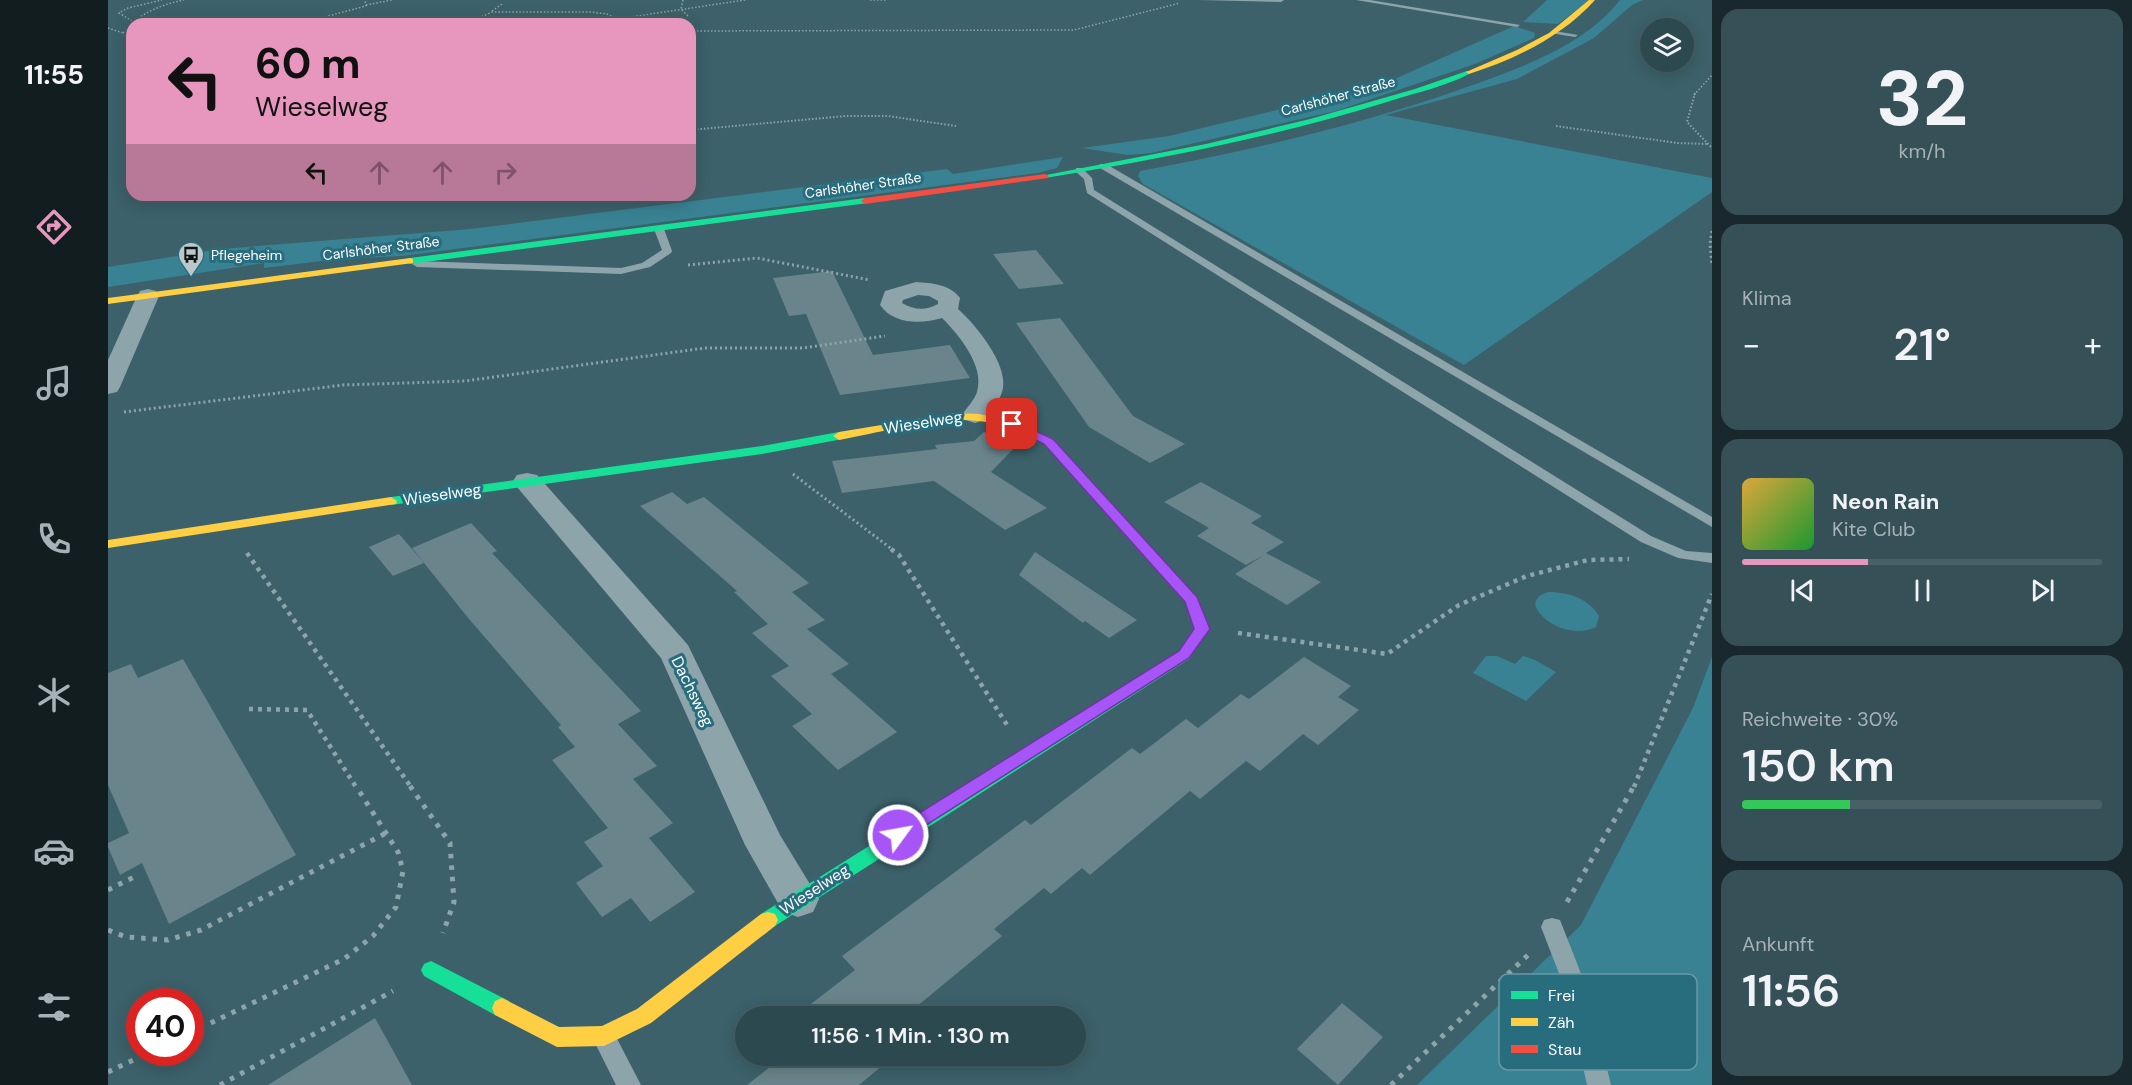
<!DOCTYPE html>
<html lang="de">
<meta charset="utf-8">
<style>
:root{--surface:#2d4950;--page:#355057;--text:#f1f3f6;--muted:#a7b2b7;--line:#486167;--accent:#e797bd}
body{margin:0;font-family:"DM Sans",sans-serif;background:var(--page);color:var(--text);height:100vh;display:flex;flex-direction:column;font-size:22px;white-space:nowrap}
*{box-sizing:border-box;margin:0}
p{font-size:20px;color:var(--muted)}
.icon{flex:none;width:33px;height:33px;fill:none;stroke:currentColor;stroke-width:2;stroke-linecap:round;stroke-linejoin:round}
.map{position:relative;flex:1;overflow:hidden}
.side{display:flex;flex-direction:column;gap:9px;padding:9px;background:#19282c;width:420px}
.side>*{flex:none}
.banner{position:absolute;left:18px;top:18px;width:570px;height:183px;border-radius:18px;box-shadow:0 3px 15px #0003,0 0 0 2px var(--line);background:#e797bd;color:#111;overflow:hidden}
.tools{position:absolute;left:1532px;top:18px;display:grid;gap:12px}
.tools a{display:grid;place-items:center;width:54px;height:54px;border-radius:50%;background:var(--surface);box-shadow:0 3px 15px #0003,0 0 0 2px var(--line);font-size:30px}
.speed{position:absolute;left:18px;top:988px;display:flex;gap:12px;font-size:30px;font-weight:700;text-align:center}
.speed>*{display:grid;place-content:center;width:78px;height:78px;border-radius:50%;background:var(--surface);box-shadow:0 3px 15px #0003,0 0 0 2px var(--line);line-height:1}
.speed .limit{border:9px solid #d22;background:#fff;color:#111}
.pin{position:absolute;display:grid;place-items:center;width:51px;height:51px;color:#fff;margin:-26px;border-radius:12px;box-shadow:0 3px 9px #0006}
.me{position:absolute;width:66px;margin:-33px;rotate:58deg;stroke-linejoin:round;filter:drop-shadow(0 0 4px #0008)}
.turn{display:flex;align-items:center;gap:21px;height:126px;padding:0 30px;font-size:27px}
.turn .icon{width:78px;height:78px;stroke-width:2.5}
.turn b{display:block;font-size:42px;line-height:51px}
.lanes{display:flex;align-items:center;height:57px;padding:0 30px;background:#0003;justify-content:center;gap:30px;direction:ltr}
.lanes .off{opacity:.35}
.big{font-size:45px;font-weight:600;line-height:1.1}
.side .widget{flex:1;display:flex;flex-direction:column;justify-content:center;gap:9px;min-width:0;padding:0 21px;border-radius:18px;background:var(--page)}
.side .dial{align-items:center;gap:0}
.dial b{font-size:78px;line-height:1}
.song{display:flex;align-items:center;gap:18px}
.cover{width:72px;height:72px;border-radius:9px;background:linear-gradient(135deg,hsl(40 70% 55%),hsl(130 70% 35%))}
.played{height:6px;border-radius:3px;background:linear-gradient(90deg,var(--accent) 35%,var(--line) 35%)}
.keys{display:flex;justify-content:space-around;direction:ltr}
.heat{display:flex;justify-content:space-between;align-items:center;font-size:33px;direction:ltr}
.charge{height:9px;border-radius:4px;background:linear-gradient(90deg,#34c759 30%,var(--line) 0)}
.trip{position:absolute;left:627px;top:1006px;width:351px;height:60px;border-radius:30px;background:var(--surface);box-shadow:0 3px 15px #0003,0 0 0 2px var(--line);font-weight:600;line-height:60px;text-align:center}
main{display:flex;flex:1;min-height:0}
.tab-bar{display:flex;flex-direction:column;width:108px;justify-content:space-around;align-items:center;background:#121d20;color:var(--muted)}
.tab-bar .icon{width:42px;height:42px}
.tab-bar .selected{color:var(--accent)}
.tab-bar b{font-size:27px;color:var(--text)}
.map>svg:first-child{display:block}
</style>
<main>
<nav class="tab-bar">
<b>11:55</b>
<svg class="icon selected" aria-label="directions" viewBox="0 0 24 24"><path d="M12 3l9 9-9 9-9-9zM9 14v-3h6M13 9l2 2-2 2"/></svg>
<svg class="icon" aria-label="music" viewBox="0 0 24 24"><path d="M9 18V5l10-2v13"/><circle cx="6" cy="18" r="3"/><circle cx="16" cy="16" r="3"/></svg>
<svg class="icon" aria-label="phone" viewBox="0 0 24 24"><path d="M5 4h4l2 5-3 2q2 4 5 5l2-3 5 2v4C11 20 4 13 5 4z"/></svg>
<svg class="icon" aria-label="climate" viewBox="0 0 24 24"><path d="M12 3v18M4 7l16 10M4 17L20 7"/></svg>
<svg class="icon" aria-label="car" viewBox="0 0 24 24"><path d="M5 17H2v-5l4-1 3-4h7l3 4 3 1v5h-3M9 17h6M6 11h13"/><circle cx="7" cy="17" r="2"/><circle cx="17" cy="17" r="2"/></svg>
<svg class="icon" aria-label="filters" viewBox="0 0 24 24"><path d="M4 7h16M4 17h16"/><circle cx="9" cy="7" r="2"/><circle cx="15" cy="17" r="2"/></svg>
</nav>
<div class="map">
<svg width="1604" height="1085" viewBox="0 0 1604 1085">
<rect width="100%" height="100%" fill="#3c616a"/>
<!-- green -->
<g fill="#398293">
<path d="M1439 0H1482L1450 24 1415 22Z"/>
<path d="M1512 0H1535L1524 5 1486 38 1409 79 1278 115 1604 178V192L1356 365 1035 184 1030 176 1032 171C1143 150 1253 125 1359 87 1412 68 1476 46 1512 0Z"/>
<path d="M1406 26 1427 33 1426 38 1367 64 1228 111 1043 153 1020 155 974 148 1061 136 1273 85Z"/>
<path d="M955 157 949 168 930 173 294 256 231 259 156 268V263L0 287V267L113 249 362 229 839 169 845 174Z"/>
<path d="M1440 592C1460 592 1480 598 1491 616L1488 627C1468 637 1436 627 1427 605 1428 597 1432 595 1440 592Z"/>
<path d="M1378 656H1389L1407 664 1415 656 1427 660 1448 672 1418 701 1365 673Z"/>
<path d="M1604 657V1085H1309L1473 925 1585 708Z"/>
</g>
<!-- building -->
<g fill="#69848a">
<path d="M928 250 956 284 911 289 885 254Z"/>
<path d="M724 271 765 355 842 345 862 378 732 395 698 314 681 316 665 278Z"/>
<path d="M952 318 1025 416 1077 444 1042 463 981 427 908 323Z"/>
<path d="M876 432 911 443 883 472 939 508 897 530 826 481 734 493 724 461 829 449 827 445 866 441Z"/>
<path d="M1093 482 1154 516 1143 523 1176 542 1158 553 1213 582 1179 605 1127 574 1156 555 1138 565 1089 536 1101 528 1056 502Z"/>
<path d="M564 492 579 504 596 497 701 583 684 592 717 620 699 629 741 664 723 674 789 732 730 770 684 726 704 714 663 676 681 666 644 633 660 624 626 592 629 591 532 506Z"/>
<path d="M363 523 389 551 384 553 533 711 510 724 549 766 525 779 565 823 541 838 587 892 542 922 523 898 494 917 468 883 495 866 476 842 500 828 444 760 467 747 450 727 453 725 361 619 304 548Z"/>
<path d="M291 534 316 563 285 576 261 547Z"/>
<path d="M927 552 1029 620 1001 638 977 621 975 623 911 575Z"/>
<path d="M1196 657 1243 686 1230 697 1251 710 1210 745 1195 734 1152 771 1138 761 1092 799 1082 791 982 875 974 868 943 894 936 888 886 929 894 936 796 1017H686L747 970 734 956 917 820 923 825 1024 748 1032 754 1078 719 1090 728 1133 694 1141 699Z"/>
<path d="M75 659 188 855 61 924 34 863 12 875 0 847V843L21 833 0 785V673L23 664 30 678Z"/>
<path d="M1234 1003 1275 1037 1230 1085 1189 1049Z"/>
<path d="M267 1018 304 1085H160Z"/>
<path d="M676 1056H775L780 1061 751 1085H639Z"/>
</g>
<g fill="none" stroke-linecap="round" stroke-linejoin="round">
<!-- path-far4 -->
<g stroke="#8da4aa" stroke-width="1.5" stroke-dasharray="1.5 2" stroke-linecap="butt">
<path d="M575 0 573 9 581 17"/>
<path d="M762 0H779"/>
<path d="M258 5 284 0"/>
<path d="M384 11 394 4"/>
<path d="M24 21 11 13 20 8 54 0"/>
<path d="M190 24 258 6 257 0"/>
<path d="M358 24 384 12H482L499 14 509 19"/>
<path d="M509 24V19L637 0"/>
<path d="M0 28 15 33 24 46"/>
<path d="M582 31 966 30 1072 3"/>
<path d="M15 33C31 13 52 5 76 0"/>
<path d="M1586 95 1604 75"/>
</g>
<!-- path-far3 -->
<g stroke="#8da4aa" stroke-width="2" stroke-dasharray="1.5 2" stroke-linecap="butt">
<path d="M1587 93 1579 122 1604 148"/>
<path d="M1448 126 1569 143 1599 144"/>
<path d="M582 130 738 116H780L848 126"/>
</g>
<!-- path-far2 -->
<g stroke="#8da4aa" stroke-width="3" stroke-dasharray="2 3" stroke-linecap="butt">
<path d="M1604 231 1602 244 1604 265"/>
<path d="M580 265 649 258 762 280"/>
<path d="M16 412 235 385 357 381 597 348H695L777 336"/>
<path d="M685 474 785 550"/>
</g>
<!-- path-far1 -->
<g stroke="#8da4aa" stroke-width="4.5" stroke-dasharray="4 5" stroke-linecap="butt">
<path d="M783 549 791 555 899 725"/>
<path d="M139 553 303 787"/>
<path d="M1130 633 1279 654 1351 605 1419 576 1480 560 1521 559"/>
<path d="M141 709 199 710 248 787"/>
<path d="M1526 787 1604 594"/>
</g>
<!-- path -->
<g stroke="#8da4aa" stroke-width="5" stroke-dasharray="4.5 7" stroke-linecap="butt">
<path d="M302 786 342 843 346 902 335 933"/>
<path d="M0 890 26 877"/>
<path d="M1459 902 1526 786"/>
<path d="M0 930 18 937 60 940 93 930 278 833"/>
<path d="M82 1033 236 959 265 936 288 907 295 871 290 852 248 786"/>
<path d="M0 1072 40 1053"/>
<path d="M112 1085 285 991"/>
<path d="M1283 1085 1421 954"/>
</g>
<!-- lane -->
<g fill="#8da4aa" fill-rule="evenodd">
<path d="M1091 0H1176L1173 2Z"/>
<path d="M1248 0H1262L1412 25 1409 27Z"/>
<path d="M1446 31 1470 35 1467 37 1448 34Z"/>
<path d="M992 164H998L1604 517V527L992 168Z"/>
<path d="M968 168H974L984 178 986 190 1543 536 1578 551 1604 553V563L1570 558 1533 542 979 193 976 179 968 172Z"/>
<path d="M551 226 556 229 564 251 563 253 542 267 513 274 309 267 304 264 309 261 513 268 534 263 554 250 546 229Z"/>
<path d="M1444 918 1452 920 1481 994 1503 1085H1479L1459 994 1433 927 1436 920Z"/>
<path d="M497 1028 505 1031 533 1085H508L485 1039 489 1031Z"/>
</g>
<!-- street -->
<g fill="#8da4aa" fill-rule="evenodd">
<path d="M808 282C823 283 842 284 852 298L850 309C868 325 899 363 895 388 893 400 883 411 876 420L867 423 858 420 854 415C859 407 866 401 869 392 877 366 851 335 834 318 814 324 786 325 772 305L777 291ZM810 295 821 296 830 301V304C818 311 806 310 794 303L795 300Z"/>
<path d="M40 289 48 291 51 296 12 387 9 392 0 394V360L29 296 32 291Z"/>
<path d="M419 473 429 475 580 645 672 835 711 899 705 912 690 917 675 912 637 845 553 658 409 487 405 481 409 475Z"/>
</g>
<!-- fast -->
<g fill="#16e098" fill-rule="evenodd">
<path d="M1359 71 1364 72C1344 85 1303 94 1279 102 1167 137 1052 159 937 178L933 176 1098 144 1202 119 1307 89Z"/>
<path d="M757 198 760 199V203L302 264 297 261 302 258Z"/>
<path d="M731 432 735 433 737 436 735 439 654 454 283 505 277 501 283 497 654 446Z"/>
<path d="M1091 614 1096 616 1101 629 1081 659 667 926 660 928 653 926 650 920 653 914 1071 651 1087 629 1084 619Z"/>
<path d="M323 961 401 1001 404 1008 401 1015 394 1018 387 1015 316 976 313 970 316 964Z"/>
</g>
<!-- slow -->
<g fill="#ffcf43" fill-rule="evenodd">
<path d="M1481 0H1487C1454 37 1407 59 1361 74L1358 72 1409 50 1441 33Z"/>
<path d="M302 258 305 259V263L0 304V298Z"/>
<path d="M846 413 871 414 899 420 944 438 1089 597 1098 619 1096 622H1086L1077 602 936 444C915 433 893 423 870 421 831 416 771 433 731 440L725 436 731 432Z"/>
<path d="M283 497 289 501 288 504 0 548V540Z"/>
<path d="M660 912 667 914 670 920 667 926 543 1023 496 1046 449 1047 387 1015 384 1008 387 1001 394 998 451 1027 494 1026 529 1009 653 914Z"/>
</g>
<!-- jam -->
<path fill="#f24e42" fill-rule="evenodd" d="M937 174 941 176 940 178 757 204 753 201 757 198Z"/>
</g>
<!-- route -->
<path fill="#a855f7" stroke="#6d37a1" stroke-width="1.5" d="M904 420 945 439 1089 597 1102 629 1081 658 790 843 784 840 781 835 784 830 1071 651 1086 629 1077 602 936 444 900 426V421Z"/>
<!-- icons -->
<defs>
<symbol id="bus-pin" viewBox="-11 -11 22 30"><path d="M0 17L-7.5 6A9.5 9.5 0 1 1 7.5 6Z" fill="#bbc8cb" stroke="#286d7e"/><path d="M-5-6H5V4H4V6H2V4H-2V6H-4V4H-5ZM-3.5-4V0h7V-4ZM-3.5 1.2v1.5H-2V1.2ZM2 1.2v1.5H3.5V1.2Z" fill="#111"/></symbol>
</defs>
<g fill-rule="evenodd">
<use href="#bus-pin" x="68" y="240" width="30" height="40"/>
</g>
<g text-anchor="middle" stroke-width="6" stroke-linejoin="round" paint-order="stroke">
<!-- far-street labels -->
<g font-size="14" fill="#fff" stroke="#286d7e">
<text transform="translate(1230 96) rotate(-15)" y="5">Carlshöher Straße</text>
<text transform="translate(755 185) rotate(-8)" y="5">Carlshöher Straße</text>
<text transform="translate(273 248) rotate(-7)" y="5">Carlshöher Straße</text>
</g>
<!-- far-poi labels -->
<g font-size="14" fill="#fff" stroke="#286d7e" text-anchor="start">
<text x="103" y="260">Pflegeheim</text>
</g>
<!-- street labels -->
<g font-size="16" fill="#fff" stroke="#286d7e">
<text transform="translate(815 422) rotate(-9)" y="6">Wieselweg</text>
<text transform="translate(334 494) rotate(-8)" y="6">Wieselweg</text>
<text transform="translate(585 691) rotate(64)" y="6">Dachsweg</text>
<text transform="translate(706 889) rotate(-33)" y="6">Wieselweg</text>
</g>
</g>
<!-- legend -->
<rect x="1391" y="974" width="198" height="96" rx="9" fill="#286d7e" stroke="#6899a5" stroke-width="1.5"/>
<rect x="1403" y="991" width="27" height="8" fill="#16e098"/>
<rect x="1403" y="1018" width="27" height="8" fill="#ffcf43"/>
<rect x="1403" y="1045" width="27" height="8" fill="#f24e42"/>
<g font-size="16" fill="#fff">
<text x="1440" y="1001">Frei</text>
<text x="1440" y="1028">Zäh</text>
<text x="1440" y="1055">Stau</text>
</g>
</svg>
<div class="tools">
<a><svg class="icon" aria-label="layers" viewBox="0 0 24 24"><path d="M12 4l9 5-9 5-9-5zM3 14l9 5 9-5"/></svg></a>
</div>
<div class="speed"><div class="limit">40</div></div>
<div class="pin" style="left:904px;top:424px;background:#d93025"><svg class="icon" aria-label="arrive" viewBox="0 0 24 24"><path d="M6 21V4h12l-3 4 3 4H6"/></svg></div>
<svg class="me" style="left:790px;top:835px" viewBox="-20 -20 40 40"><circle r="17" fill="#a855f7" stroke="#fff" stroke-width="3"/><path d="M0-11L8 9 0 5-8 9z" fill="#fff"/></svg>
<div class="trip">11:56 · 1 Min. · 130 m</div>
<div class="banner">
<div class="turn"><svg class="icon" aria-label="left" viewBox="0 0 24 24"><path d="M17 20v-9H6M10 6l-5 5 5 5"/></svg><div><b>60 m</b>Wieselweg</div></div>
<div class="lanes"><svg class="icon" aria-label="left" viewBox="0 0 24 24"><path d="M17 20v-9H6M10 6l-5 5 5 5"/></svg><svg class="icon off" aria-label="ahead" viewBox="0 0 24 24"><path d="M12 20V5M6 11l6-6 6 6"/></svg><svg class="icon off" aria-label="ahead" viewBox="0 0 24 24"><path d="M12 20V5M6 11l6-6 6 6"/></svg><svg class="icon off" aria-label="right" viewBox="0 0 24 24"><path d="M7 20v-9h11M14 6l5 5-5 5"/></svg></div>
</div>
</div>
<section class="side">
<div class="widget dial"><b>32</b><p>km/h</p></div>
<div class="widget"><p>Klima</p>
<div class="heat"><a>−</a><b class="big">21°</b><a>+</a></div>
</div>
<div class="widget">
<div class="song"><i class="cover"></i><div><b>Neon Rain</b><p>Kite Club</p></div></div>
<div class="played"></div>
<div class="keys"><svg class="icon" aria-label="previous" viewBox="0 0 24 24"><path d="M18 5L8 12l10 7zM5 5v14"/></svg><svg class="icon" aria-label="pause" viewBox="0 0 24 24"><path d="M8 5v14M16 5v14"/></svg><svg class="icon" aria-label="next" viewBox="0 0 24 24"><path d="M6 5l10 7-10 7zM19 5v14"/></svg></div>
</div>
<div class="widget"><p>Reichweite · 30%</p><b class="big">150 km</b><div class="charge"></div></div>
<div class="widget"><p>Ankunft</p><b class="big">11:56</b></div>
</section>
</main>
